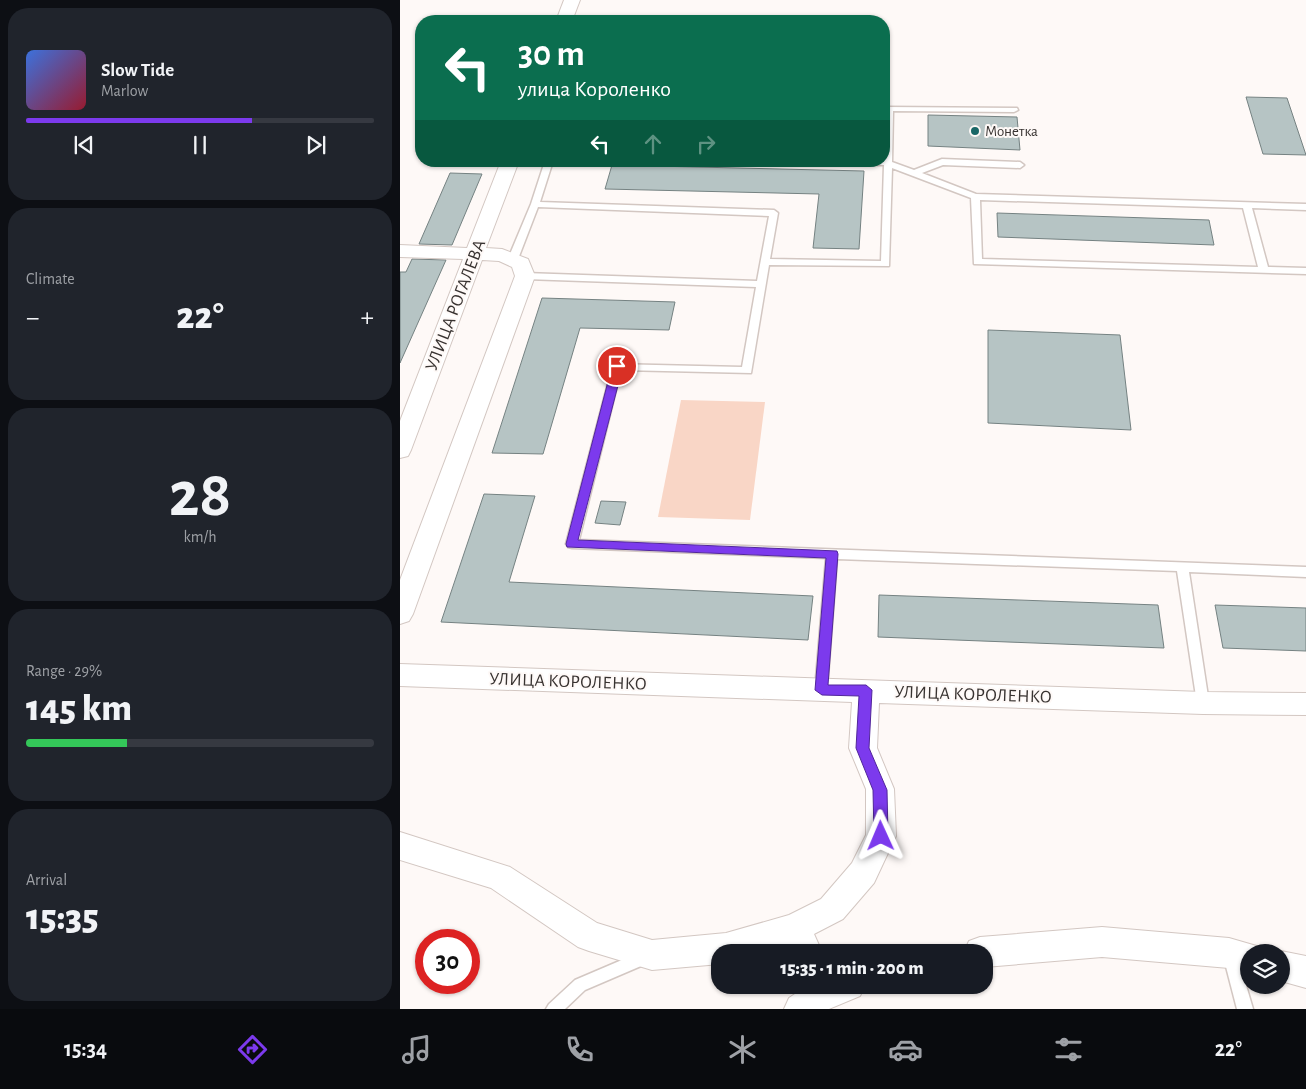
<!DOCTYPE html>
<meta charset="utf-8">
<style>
:root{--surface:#171b24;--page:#20242c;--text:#f1f3f6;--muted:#9ea1a6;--line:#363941;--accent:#7c3aed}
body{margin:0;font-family:"Alegreya Sans",sans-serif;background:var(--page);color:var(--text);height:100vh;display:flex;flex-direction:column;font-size:19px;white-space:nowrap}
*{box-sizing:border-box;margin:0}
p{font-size:16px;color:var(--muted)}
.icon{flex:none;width:28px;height:28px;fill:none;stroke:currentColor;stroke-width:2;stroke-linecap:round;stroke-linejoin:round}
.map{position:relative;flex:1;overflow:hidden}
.details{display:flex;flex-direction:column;gap:8px;padding:8px;background:#0d0f14;width:400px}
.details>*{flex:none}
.hud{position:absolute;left:15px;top:15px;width:475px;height:152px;border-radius:20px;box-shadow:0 1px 4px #0004;background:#0b6e4f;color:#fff;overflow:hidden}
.fabs{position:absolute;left:840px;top:944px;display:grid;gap:10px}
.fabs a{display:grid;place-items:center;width:50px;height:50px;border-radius:50%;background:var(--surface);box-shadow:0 1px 4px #0004;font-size:25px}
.speed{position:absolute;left:15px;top:929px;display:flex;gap:10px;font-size:25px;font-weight:700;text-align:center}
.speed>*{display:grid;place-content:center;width:65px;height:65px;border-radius:50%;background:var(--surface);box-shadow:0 1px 4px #0004;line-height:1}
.speed .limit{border:8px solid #d22;background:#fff;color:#111}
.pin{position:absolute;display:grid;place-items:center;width:42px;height:42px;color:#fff;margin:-21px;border:2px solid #fff;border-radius:50%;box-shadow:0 1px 5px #0007}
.me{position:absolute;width:55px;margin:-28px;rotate:359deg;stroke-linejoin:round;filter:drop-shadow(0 0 4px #0008)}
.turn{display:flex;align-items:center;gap:18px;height:105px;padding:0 20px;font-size:22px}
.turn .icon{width:65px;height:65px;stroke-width:2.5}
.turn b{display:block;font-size:35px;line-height:42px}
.lanes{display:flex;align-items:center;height:48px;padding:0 20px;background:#0003;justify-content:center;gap:25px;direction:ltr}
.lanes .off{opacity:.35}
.big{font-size:38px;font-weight:800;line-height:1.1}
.details .widget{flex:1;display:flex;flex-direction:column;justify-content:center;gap:8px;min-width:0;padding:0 18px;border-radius:20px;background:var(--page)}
.details .dial{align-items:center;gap:0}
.dial b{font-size:65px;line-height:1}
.song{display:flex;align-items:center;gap:15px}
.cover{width:60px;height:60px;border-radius:8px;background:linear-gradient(135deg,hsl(220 70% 55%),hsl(350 70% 35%))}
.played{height:5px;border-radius:2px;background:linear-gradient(90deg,var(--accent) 65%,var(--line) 65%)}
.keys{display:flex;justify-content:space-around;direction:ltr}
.heat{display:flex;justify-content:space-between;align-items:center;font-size:28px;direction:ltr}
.charge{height:8px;border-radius:4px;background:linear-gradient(90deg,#34c759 29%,var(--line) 0)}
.trip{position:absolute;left:311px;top:944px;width:282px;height:50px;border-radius:20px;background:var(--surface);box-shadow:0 1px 4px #0004;font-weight:800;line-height:50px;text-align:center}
.tab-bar{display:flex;height:80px;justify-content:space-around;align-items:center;background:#090b0e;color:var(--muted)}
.tab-bar .icon{width:35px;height:35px}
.tab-bar .selected{color:var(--accent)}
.tab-bar b{font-size:22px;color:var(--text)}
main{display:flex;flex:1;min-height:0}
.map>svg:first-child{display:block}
</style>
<main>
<section class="details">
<div class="widget">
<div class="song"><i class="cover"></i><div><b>Slow Tide</b><p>Marlow</p></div></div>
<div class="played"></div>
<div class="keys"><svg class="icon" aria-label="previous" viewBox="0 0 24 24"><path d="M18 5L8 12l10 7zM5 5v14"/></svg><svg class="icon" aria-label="pause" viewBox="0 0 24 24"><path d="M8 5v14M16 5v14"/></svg><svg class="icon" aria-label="next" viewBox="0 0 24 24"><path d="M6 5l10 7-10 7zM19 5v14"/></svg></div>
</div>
<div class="widget"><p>Climate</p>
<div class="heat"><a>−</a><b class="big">22°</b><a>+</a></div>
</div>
<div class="widget dial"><b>28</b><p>km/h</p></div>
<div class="widget"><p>Range · 29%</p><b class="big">145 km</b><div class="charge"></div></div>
<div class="widget"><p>Arrival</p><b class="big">15:35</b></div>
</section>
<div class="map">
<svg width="906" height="1009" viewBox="0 0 906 1009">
<rect width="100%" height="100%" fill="#fef9f7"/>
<!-- green -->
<path fill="#f9d6c6" d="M281 400 365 402 350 520 258 517Z"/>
<!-- building -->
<g fill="#b6c4c4" stroke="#758282">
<path d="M846 97 887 98 906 155 863 154Z"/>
<path d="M528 115 617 117 620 150 528 146Z"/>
<path d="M212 165 464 171 459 249 413 248 419 194 205 189Z"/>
<path d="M50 173 82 174 52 245 19 244Z"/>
<path d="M597 213 809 220 814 245 598 237Z"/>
<path d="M12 259 46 260 0 363V272H6Z"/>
<path d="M142 298 275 302 269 330 180 328 143 454 92 453Z"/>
<path d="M588 330 720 335 731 430 588 423Z"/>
<path d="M84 494 135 496 109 582 413 596 408 640 41 622Z"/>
<path d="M201 501 226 502 220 525 195 523Z"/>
<path d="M479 595 758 605 764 648 478 637Z"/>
<path d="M815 605 906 608V651L823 648Z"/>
</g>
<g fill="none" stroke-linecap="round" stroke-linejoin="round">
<defs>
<g id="lane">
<path d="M486 107 617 108 618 110 614 112 493 111 492 162 514 170 542 159 620 162 624 165 620 168 543 165 522 173 576 194 906 204V210L852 208 868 267 906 268V274L574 264 571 198 492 168 489 266 369 265 351 373 221 370 179 540 906 567V577L789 572 809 703 808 707 803 708 798 707 797 703 777 571 437 559 427 690 425 694 421 695 417 694 415 690 426 558 172 548 168 547 166 544 213 364 342 367 356 287 125 279 120 276 125 273 357 281 369 216 138 207 118 259 116 261H110L108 259 131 204 145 161H153L140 202 374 210 378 213 370 259 481 261 484 165 373 164 369 161H484ZM580 200 843 208 858 267 582 259Z"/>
<path d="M830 948 835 950 837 955 853 1009H837L823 955 825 950Z"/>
<path d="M243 951 248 953 250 958 248 963 185 990 165 1009H146L149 1004 175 980Z"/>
</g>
<g id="street">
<path d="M164 0H180L172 21H156Z"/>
<path d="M101 161H119L86 248 102 249 128 259 135 276 13 614 9 621 0 624V580L115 276 112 267 99 261 82 260 11 450 8 456 0 458V421L63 259 0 257V245L67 248Z"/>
<path d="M0 664 803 692 906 693V715L803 714 479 703 477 748 494 789 496 836 474 883 443 919 414 934 422 952H391L387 945 362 952H320V964L252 970 189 951 178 947 91 888 0 860V832L110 867 197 923 252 940 326 933 389 915 421 899 452 863 466 835V789L449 748 452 702 0 686Z"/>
<path d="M702 927 829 938 860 947 862 952H849V973L829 968 702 957 585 967V952H564L569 941 580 937Z"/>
<path d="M881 951 906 956V988L881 981V952H876Z"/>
<path d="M408 985H465L460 996 429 1009H384L389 998Z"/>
</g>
</defs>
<!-- lane casing -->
<use href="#lane" stroke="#d3c7c2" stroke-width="3"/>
<!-- street casing -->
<use href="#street" stroke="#d3c7c2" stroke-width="2"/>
<!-- lane -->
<use href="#lane" fill="#fff" fill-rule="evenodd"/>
<!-- street -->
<use href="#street" fill="#fff" fill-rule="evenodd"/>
</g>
<!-- route -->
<path fill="#7c3aed" stroke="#51269a" d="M217 363 223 366 178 540 437 551 438 554 428 685H466L472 690 469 748 487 790 488 836 486 840 481 842 476 840 474 836 473 790 456 748 459 696 422 695 415 690 426 558 167 547 166 544 212 366Z"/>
<!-- markers -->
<circle fill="#196767" stroke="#fef9f7" stroke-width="2" cx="575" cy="131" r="5"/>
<g text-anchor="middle" stroke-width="4" stroke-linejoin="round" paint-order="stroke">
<!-- far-poi labels -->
<g font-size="15" fill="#383331" stroke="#fef9f7" text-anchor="start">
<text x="585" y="136">Монетка</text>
</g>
<!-- street labels -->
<g font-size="18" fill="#383331" stroke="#fef9f7">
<text transform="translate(55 305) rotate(-69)" y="6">УЛИЦА РОГАЛЕВА</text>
<text transform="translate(168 681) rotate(2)" y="6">УЛИЦА КОРОЛЕНКО</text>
<text transform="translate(573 694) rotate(2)" y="6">УЛИЦА КОРОЛЕНКО</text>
</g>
</g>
</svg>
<div class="fabs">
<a><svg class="icon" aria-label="layers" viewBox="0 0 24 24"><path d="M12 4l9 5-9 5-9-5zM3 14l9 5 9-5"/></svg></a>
</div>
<div class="speed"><div class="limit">30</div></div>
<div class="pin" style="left:217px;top:366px;background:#d93025"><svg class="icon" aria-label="arrive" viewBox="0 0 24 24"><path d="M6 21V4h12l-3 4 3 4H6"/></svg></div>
<svg class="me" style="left:481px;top:836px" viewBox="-20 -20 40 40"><path d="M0-17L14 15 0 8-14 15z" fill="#7c3aed" stroke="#fff" stroke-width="4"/></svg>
<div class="trip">15:35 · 1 min · 200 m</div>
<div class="hud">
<div class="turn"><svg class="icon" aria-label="left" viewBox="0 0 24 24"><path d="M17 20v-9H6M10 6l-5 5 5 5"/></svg><div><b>30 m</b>улица Короленко</div></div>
<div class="lanes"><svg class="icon" aria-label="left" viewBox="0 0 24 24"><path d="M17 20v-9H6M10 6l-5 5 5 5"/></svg><svg class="icon off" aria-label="ahead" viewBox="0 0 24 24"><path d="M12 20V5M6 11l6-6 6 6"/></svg><svg class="icon off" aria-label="right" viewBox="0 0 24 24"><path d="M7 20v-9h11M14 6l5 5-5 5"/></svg></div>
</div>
</div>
</main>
<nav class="tab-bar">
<b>15:34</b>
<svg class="icon selected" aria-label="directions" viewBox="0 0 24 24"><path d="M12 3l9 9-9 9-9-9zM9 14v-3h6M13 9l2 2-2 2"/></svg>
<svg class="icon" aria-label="music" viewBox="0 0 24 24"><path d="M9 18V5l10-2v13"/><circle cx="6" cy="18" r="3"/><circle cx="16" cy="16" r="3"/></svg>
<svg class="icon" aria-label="phone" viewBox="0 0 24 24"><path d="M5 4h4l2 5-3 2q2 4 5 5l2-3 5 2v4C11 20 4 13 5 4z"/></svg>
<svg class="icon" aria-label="climate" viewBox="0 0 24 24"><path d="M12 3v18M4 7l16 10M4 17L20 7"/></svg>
<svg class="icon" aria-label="car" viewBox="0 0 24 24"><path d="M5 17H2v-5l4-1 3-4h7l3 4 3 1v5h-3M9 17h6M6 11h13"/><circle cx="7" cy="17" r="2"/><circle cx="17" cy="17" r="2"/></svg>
<svg class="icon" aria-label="filters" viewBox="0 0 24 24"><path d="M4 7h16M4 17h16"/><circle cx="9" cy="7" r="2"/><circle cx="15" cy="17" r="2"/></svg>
<b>22°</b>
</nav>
